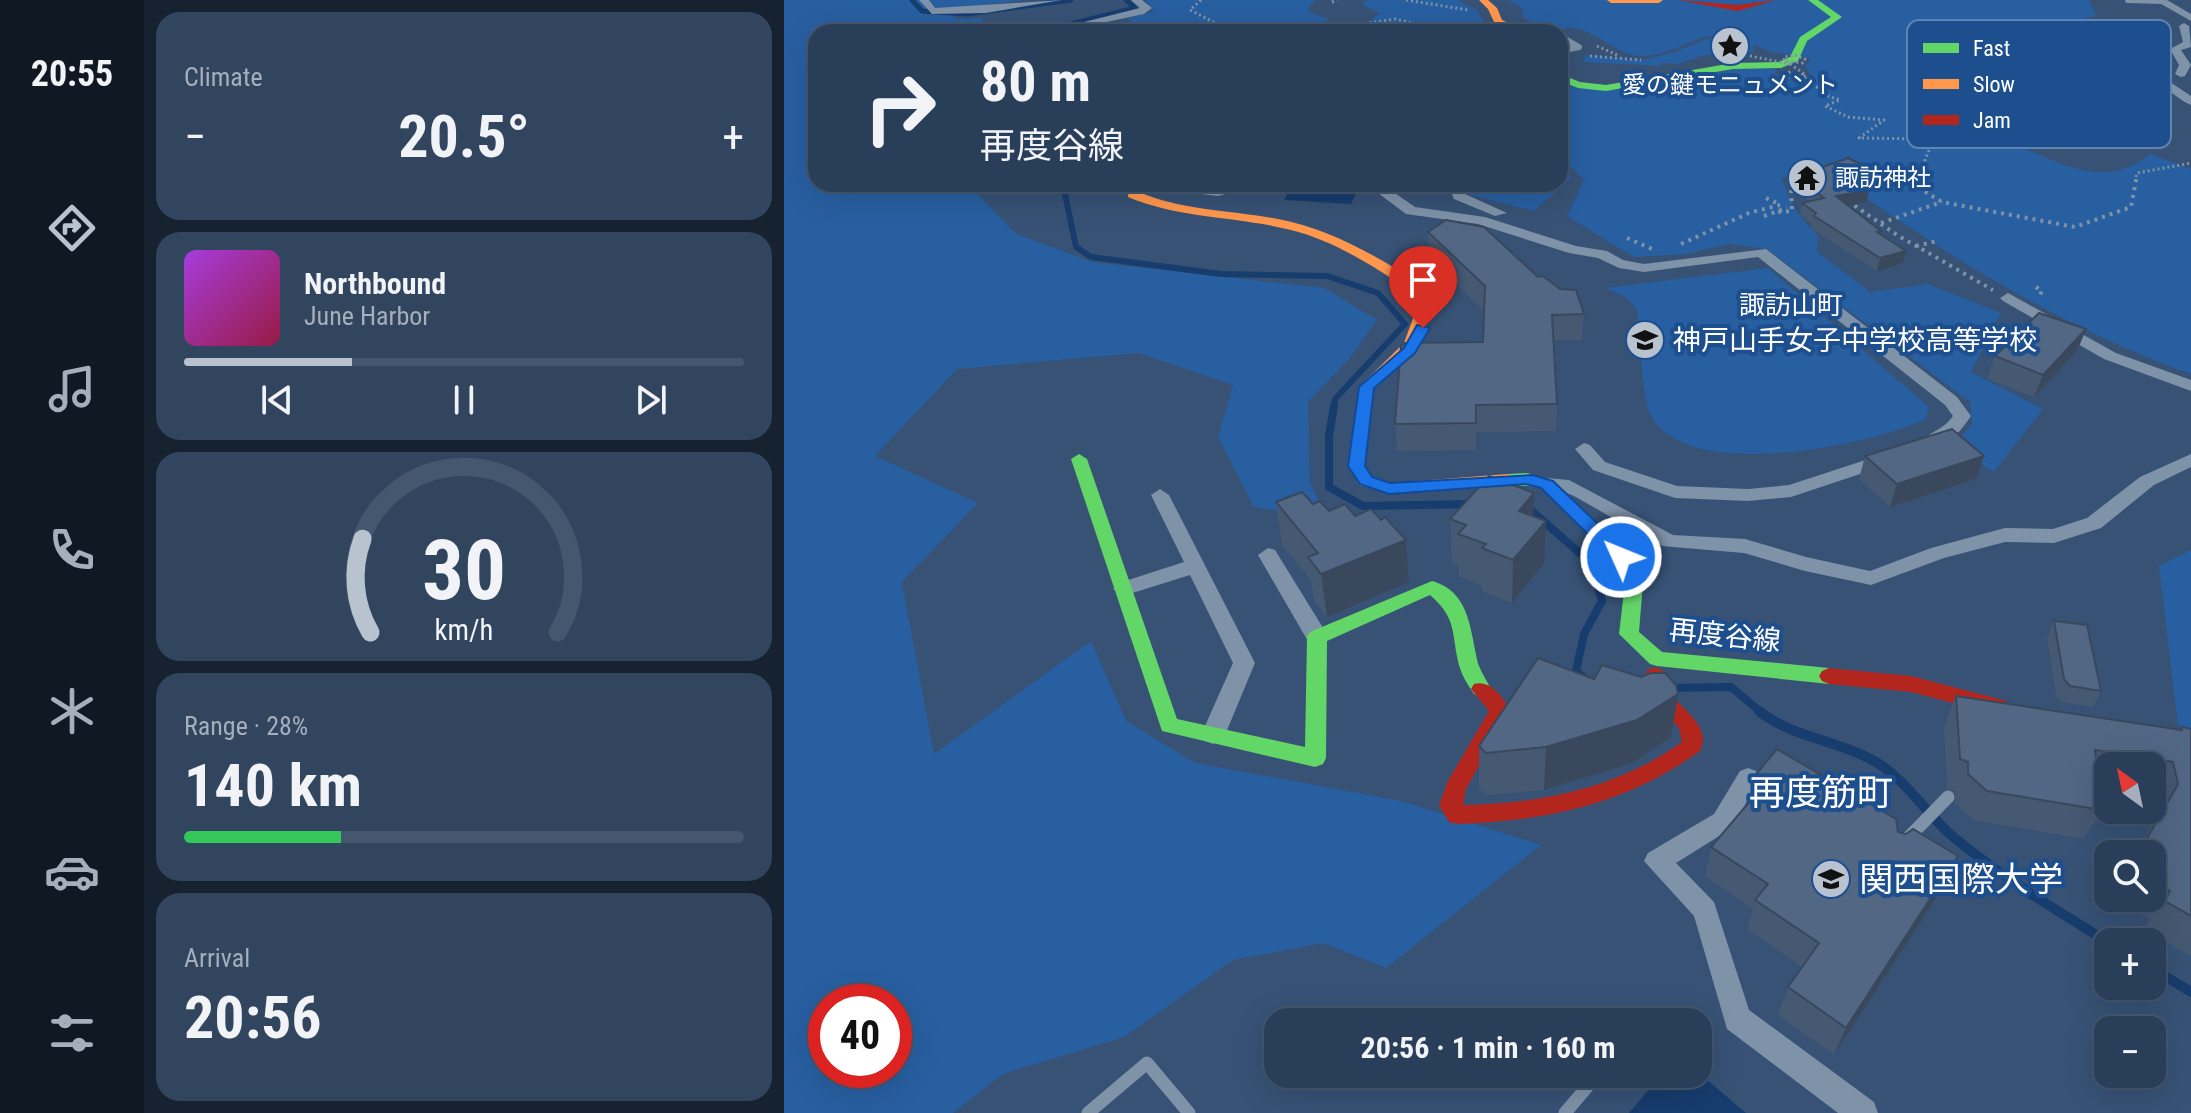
<!DOCTYPE html>
<meta charset="utf-8">
<style>
:root{--surface:#293e58;--page:#31455e;--text:#f1f3f6;--muted:#a5aeba;--line:#45576e;--accent:#b9c2cf}
body{margin:0;font-family:"Roboto Condensed","Noto Sans JP",sans-serif;background:var(--page);color:var(--text);height:100vh;display:flex;flex-direction:column;font-size:30px;white-space:nowrap}
*{box-sizing:border-box;margin:0}
p{font-size:26px;color:var(--muted)}
.icon{flex:none;width:44px;height:44px;fill:none;stroke:currentColor;stroke-width:2;stroke-linecap:round;stroke-linejoin:round}
.map{position:relative;flex:1;overflow:hidden}
.sheet{display:flex;flex-direction:column;gap:12px;padding:12px;background:#172230;width:640px}
.sheet>*{flex:none}
.banner{position:absolute;left:24px;top:24px;width:760px;height:168px;border-radius:24px;box-shadow:0 8px 32px #0002,0 0 0 2px var(--line);background:#293e58;color:var(--text);overflow:hidden}
.needle{width:52px;rotate:327deg}
.tools{position:absolute;left:1310px;top:752px;display:grid;gap:16px}
.tools a{display:grid;place-items:center;width:72px;height:72px;border-radius:16px;background:var(--surface);box-shadow:0 8px 32px #0002,0 0 0 2px var(--line);font-size:40px}
.speed{position:absolute;left:24px;top:984px;display:flex;gap:16px;font-size:40px;font-weight:700;text-align:center}
.speed>*{display:grid;place-content:center;width:104px;height:104px;border-radius:50%;background:var(--surface);box-shadow:0 8px 32px #0002,0 0 0 2px var(--line);line-height:1}
.speed .limit{border:12px solid #d22;background:#fff;color:#111}
.pin{position:absolute;display:grid;place-items:center;width:68px;height:68px;color:#fff;margin:-82px -34px;border-radius:50% 50% 50% 0;rotate:-45deg;box-shadow:0 0 8px #0007}
.pin .icon{rotate:45deg}
.me{position:absolute;width:88px;margin:-44px;rotate:314deg;stroke-linejoin:round;filter:drop-shadow(0 0 6px #0008)}
.turn{display:flex;align-items:center;gap:28px;height:168px;padding:0 40px;font-size:36px}
.turn .icon{width:104px;height:104px;stroke-width:2.5}
.turn b{display:block;font-size:56px;line-height:68px}
.big{font-size:60px;font-weight:700;line-height:1.1}
.sheet .widget{flex:1;display:flex;flex-direction:column;justify-content:center;gap:12px;min-width:0;padding:0 28px;border-radius:24px;background:var(--page)}
.sheet .dial{align-items:center;gap:0}
.dial svg{height:208px;overflow:visible;fill:none;stroke:var(--line);stroke-width:7;stroke-linecap:round;text-anchor:middle}
.dial text{fill:var(--text);stroke:none}
.song{display:flex;align-items:center;gap:24px}
.cover{width:96px;height:96px;border-radius:12px;background:linear-gradient(135deg,hsl(280 70% 55%),hsl(340 70% 35%))}
.played{height:8px;border-radius:4px;background:linear-gradient(90deg,var(--accent) 30%,var(--line) 30%)}
.keys{display:flex;justify-content:space-around;direction:ltr}
.heat{display:flex;justify-content:space-between;align-items:center;font-size:44px;direction:ltr}
.charge{height:12px;border-radius:6px;background:linear-gradient(90deg,#34c759 28%,var(--line) 0)}
.trip{position:absolute;left:480px;top:1008px;width:448px;height:80px;border-radius:24px;background:var(--surface);box-shadow:0 8px 32px #0002,0 0 0 2px var(--line);font-weight:700;line-height:80px;text-align:center}
main{display:flex;flex:1;min-height:0}
.dock{display:flex;flex-direction:column;width:144px;justify-content:space-around;align-items:center;background:#101923;color:var(--muted)}
.dock .icon{width:56px;height:56px}
.dock .on{color:var(--accent)}
.dock b{font-size:36px;color:var(--text)}
.map>svg:first-child{display:block}
</style>
<main>
<nav class="dock">
<b>20:55</b>
<svg class="icon on" aria-label="directions" viewBox="0 0 24 24"><path d="M12 3l9 9-9 9-9-9zM9 14v-3h6M13 9l2 2-2 2"/></svg>
<svg class="icon" aria-label="music" viewBox="0 0 24 24"><path d="M9 18V5l10-2v13"/><circle cx="6" cy="18" r="3"/><circle cx="16" cy="16" r="3"/></svg>
<svg class="icon" aria-label="phone" viewBox="0 0 24 24"><path d="M5 4h4l2 5-3 2q2 4 5 5l2-3 5 2v4C11 20 4 13 5 4z"/></svg>
<svg class="icon" aria-label="climate" viewBox="0 0 24 24"><path d="M12 3v18M4 7l16 10M4 17L20 7"/></svg>
<svg class="icon" aria-label="car" viewBox="0 0 24 24"><path d="M5 17H2v-5l4-1 3-4h7l3 4 3 1v5h-3M9 17h6M6 11h13"/><circle cx="7" cy="17" r="2"/><circle cx="17" cy="17" r="2"/></svg>
<svg class="icon" aria-label="filters" viewBox="0 0 24 24"><path d="M4 7h16M4 17h16"/><circle cx="9" cy="7" r="2"/><circle cx="15" cy="17" r="2"/></svg>
</nav>
<section class="sheet">
<div class="widget"><p>Climate</p>
<div class="heat"><a>−</a><b class="big">20.5°</b><a>+</a></div>
</div>
<div class="widget">
<div class="song"><i class="cover"></i><div><b>Northbound</b><p>June Harbor</p></div></div>
<div class="played"></div>
<div class="keys"><svg class="icon" aria-label="previous" viewBox="0 0 24 24"><path d="M18 5L8 12l10 7zM5 5v14"/></svg><svg class="icon" aria-label="pause" viewBox="0 0 24 24"><path d="M8 5v14M16 5v14"/></svg><svg class="icon" aria-label="next" viewBox="0 0 24 24"><path d="M6 5l10 7-10 7zM19 5v14"/></svg></div>
</div>
<div class="widget dial"><svg viewBox="0 0 100 80">
<path d="M14 69A42 42 0 1 1 86 69"/>
<path d="M14 69A42 42 0 0 1 11 33" stroke="#b9c2cf"/>
<text x="50" y="56" font-size="32" font-weight="700">30</text>
<text x="50" y="72" font-size="11">km/h</text>
</svg></div>
<div class="widget"><p>Range · 28%</p><b class="big">140 km</b><div class="charge"></div></div>
<div class="widget"><p>Arrival</p><b class="big">20:56</b></div>
</section>
<div class="map">
<svg width="1407" height="1113" viewBox="0 0 1407 1113">
<rect width="100%" height="100%" fill="#375275"/>
<!-- green -->
<g fill="#285fa1" fill-rule="evenodd">
<path d="M0 0H242L165 9 172 19 198 18 202 32H32V184H184L232 234 308 262 540 288 593 320 566 358 524 402 526 482 543 518 470 507 434 437 449 385 355 353 173 369 91 456 194 503 118 582 150 754 307 641 342 721 411 763 617 801 757 845 602 968 540 943 449 960 340 1037 219 1074 169 1113H0ZM42 1002H110V1070H42Z"/>
<path d="M362 0H531L523 11 545 19 539 23C559 28 581 29 595 13L578 4 584 0H673L693 10 702 27 720 32H336L353 28 343 18 370 12Z"/>
<path d="M725 0H1305L1312 16 1262 26 1241 64 1193 70 1196 105 1279 126 1239 148C1284 166 1323 189 1366 154L1407 169V374C1275 327 1152 249 1038 167L997 178 1012 211 1034 236 1033 252 1086 292 1144 284 1217 313 1187 372 1259 409 1210 472 1169 447 1188 424 1186 402 983 249 945 244 902 254 850 257 783 216 800 180 787 168 776 164V82L788 87 879 81 952 69 991 67 992 75 1020 80 1027 76 1021 66 1027 58 986 52 969 44 970 51 962 55H921L893 64 875 63 879 66 799 62 802 55 857 60 888 53 928 37 966 43C926 18 900 55 859 56 833 56 815 32 790 28 782 27 773 32 765 31 756 29 745 20 737 16L740 10Z"/>
<path d="M776 174 788 177 750 211 675 192 684 184H776Z"/>
<path d="M984 268 1145 407 1142 419C1087 445 901 485 866 414 859 400 855 331 853 310L843 298 822 288Z"/>
<path d="M1407 550V728L1394 725 1375 566Z"/>
</g>
<!-- water -->
<g fill="#173c6e">
<path d="M509 184 575 188 567 204 500 200Z"/>
<path d="M914 1072 962 1113H845L878 1074Z"/>
</g>
<g fill="none" stroke-linecap="round" stroke-linejoin="round">
<!-- stream-far3 -->
<g stroke="#173c6e" stroke-width="5">
<path d="M128 0 138 11 183 14 287 0"/>
<path d="M255 32 351 8 342 0"/>
</g>
<!-- stream-far2 -->
<path stroke="#173c6e" stroke-width="6" d="M279 184 292 247 307 257 437 274 543 276 594 293 621 324 551 399 550 408"/>
<!-- stream-far1 -->
<g stroke="#173c6e" stroke-width="8">
<path d="M550 406 545 436V487L579 506 690 504"/>
<path d="M742 506 806 562 818 601 800 634 792 671 802 680"/>
<path d="M884 688 947 687 978 713"/>
</g>
<!-- stream -->
<g stroke="#173c6e" stroke-width="10">
<path d="M975 711C1009 738 1054 740 1092 762 1121 779 1142 813 1167 835 1216 876 1270 909 1324 942"/>
<path d="M1368 968 1407 992"/>
</g>
<!-- path-far1 -->
<g stroke="#7e92a8" stroke-width="3" stroke-dasharray="2 3" stroke-linecap="butt">
<path d="M417 0 406 10 449 32"/>
<path d="M622 0 684 10"/>
<path d="M548 2 553 0"/>
<path d="M526 32 611 19 667 32"/>
<path d="M813 46 833 55"/>
<path d="M806 56 857 60"/>
<path d="M1017 74 1030 86 1044 91 1041 95 1056 100 1041 106 1064 117 1100 120 1075 138 1140 139 1146 148 1134 177"/>
<path d="M1352 177 1353 173 1407 163"/>
</g>
<!-- path -->
<g stroke="#7e92a8" stroke-width="4" stroke-dasharray="3 5" stroke-linecap="butt">
<path d="M1135 175 1130 185 1158 202 1291 227 1347 207 1353 175"/>
<path d="M982 198 995 204"/>
<path d="M1064 201 1113 235 1209 290"/>
<path d="M994 212 1008 211 1007 187 1014 184"/>
<path d="M980 216 1003 208"/>
<path d="M1097 223 1158 202"/>
<path d="M843 238 868 249"/>
<path d="M897 244 965 213 996 205"/>
<path d="M1132 246 1153 241"/>
<path d="M1252 287 1258 291 1255 297"/>
</g>
<!-- lane-far1 -->
<g stroke="#7e92a8" stroke-width="6">
<path d="M1344 0 1377 1"/>
<path d="M776 36 795 47 776 51"/>
</g>
<!-- lane -->
<g stroke="#7e92a8" stroke-width="13">
<path d="M1124 838 1164 797"/>
<path d="M304 1113 363 1063 405 1113"/>
<path d="M781 1113 814 1074"/>
</g>
<!-- street -->
<g fill="#7e92a8" fill-rule="evenodd">
<path d="M135 0H145L151 8 278 0 202 13 148 14Z"/>
<path d="M347 0H358L368 8 360 14 294 28 297 32H285L280 27 356 8Z"/>
<path d="M1383 0 1407 14V21L1372 1Z"/>
<path d="M1400 23 1405 26 1407 47 1397 50 1407 65 1401 76 1397 77 1391 74 1395 65 1386 49 1399 42 1395 26Z"/>
<path d="M1319 30 1328 32 1317 41H1305L1294 58 1340 74 1353 71 1383 80 1407 96V105C1395 100 1386 90 1375 84 1338 66 1309 97 1275 107L1271 106V100L1297 88 1243 84 1252 116 1242 119 1229 84 1237 78 1307 82 1327 77 1282 59 1296 39 1289 37V33L1311 35Z"/>
<path d="M357 184 434 188 481 184 434 196 364 188Z"/>
<path d="M582 184H598L631 207 701 217 792 246 823 251 839 260 860 264 982 249 1173 397 1187 416C1176 432 1163 449 1142 445L1139 441C1148 430 1158 431 1169 416L1161 405 974 257 860 272 835 268 814 258 785 253 694 224 622 214Z"/>
<path d="M677 184 681 194 723 213 711 216 670 199 664 185Z"/>
<path d="M1224 293 1332 353 1407 380V391L1320 359 1219 301 1216 298Z"/>
<path d="M800 443 806 445 821 462 893 486 964 489 1005 485 1103 453 1112 459 1109 463 1007 497 964 501 891 498 809 470 791 449Z"/>
<path d="M1407 454V467L1370 485 1317 528 1270 543 1221 542 1160 558 1087 585 1021 571 960 553 878 546 790 496 775 490 756 488 754 484 763 478 785 480 889 535 961 539 1022 557 1086 571 1147 548 1221 528 1269 529 1303 518 1356 477Z"/>
<path d="M376 489 385 495 471 663 441 735 437 741 429 744 421 741 417 735 449 663 406 575 339 596 329 589 332 584 400 562 367 495Z"/>
<path d="M484 548 491 550 541 631 544 637 541 643H525L474 555Z"/>
<path d="M964 768 972 771 976 778 948 828 892 863 930 902 965 1010 1090 1102 1094 1113H1054L943 1029 910 916 860 861 864 853 930 814 956 771Z"/>
</g>
<!-- fast -->
<g fill="#63d668" fill-rule="evenodd">
<path d="M1024 0H1034L1058 17 1023 41 1014 61 997 68 949 69 822 91 794 88 776 81V74L796 82 822 85 949 63 995 62 1006 57 1016 37 1047 17Z"/>
<path d="M295 454 303 459 393 719 521 747 523 637 526 632 648 581C688 592 686 634 695 666 698 674 703 681 707 689L704 694 697 697 690 694C684 685 678 676 675 665 667 634 674 619 646 595L543 641 542 758 539 764 531 767 378 731 287 459Z"/>
<path d="M743 473 769 480 843 553 859 583 855 632 878 652 1045 668 1052 671 1055 676 1052 681 1045 684 873 666 866 664 835 634 841 583 830 560 757 488C744 484 724 488 716 479L724 474Z"/>
</g>
<!-- slow -->
<g fill="#ff974d" fill-rule="evenodd">
<path d="M695 0H704L713 8 718 20 745 32H731L711 24 704 9Z"/>
<path d="M823 0H879L875 3H827Z"/>
<path d="M345 184H357L355 192C399 211 447 210 494 219 540 228 580 249 619 273L621 285 646 309 639 334 632 347 590 388 581 466 588 477 606 483 724 474 732 479 730 483 605 493 576 485 565 466 575 387 620 343 632 310 609 289 607 278C576 258 543 239 507 230 452 216 397 219 344 197Z"/>
</g>
<!-- jam -->
<g fill="#b3261e" fill-rule="evenodd">
<path d="M893 0 954 5 992 0 954 11Z"/>
<path d="M871 667 878 670C882 678 882 688 888 695 899 710 928 727 916 751 843 804 762 821 673 824L665 822 655 805 664 781 705 711 687 689 690 684C706 679 719 697 726 710L682 789 679 805C759 803 832 789 898 742L895 728 870 702 861 675 864 670Z"/>
<path d="M1045 668 1127 676 1215 699 1222 701 1225 707 1222 713 1215 715 1127 692 1045 684 1038 681 1035 676 1038 671Z"/>
</g>
<!-- path-bridge -->
<g stroke="#7e92a8" stroke-width="3" stroke-dasharray="2 3" stroke-linecap="butt">
<path d="M961 55 1006 64"/>
<path d="M1011 55 1021 59 1019 63 1000 61V57Z"/>
<path d="M1006 64 1022 75 1014 79 999 75 1008 71"/>
</g>
</g>
<!-- wall -->
<g fill="#465972">
<path d="M1093 172 1091 184 1081 187 1083 202 1064 206 1096 234 1122 251 1119 263 1093 271 1027 228 1028 224 1016 215 1018 203 1025 201 1010 188 1012 176Z"/>
<path d="M644 232 754 277 800 314 798 340H770L773 404 772 431 692 432V450L613 451 611 424 699 342 700 311 645 257Z"/>
<path d="M1302 329 1293 351 1250 397 1203 379 1211 356Z"/>
<path d="M1081 456H1200L1192 479 1106 507 1075 479Z"/>
<path d="M750 493 749 516 760 563 728 603 698 591V586L675 576V565L668 562 666 519Z"/>
<path d="M492 502 597 520 622 540 625 582 543 617 530 600 527 580 498 545Z"/>
<path d="M1270 621 1317 691 1309 707 1278 702 1272 695 1263 637Z"/>
<path d="M810 679 894 694 887 737 848 763 760 790 702 795 695 789V746Z"/>
<path d="M1172 696 1396 730 1398 727 1407 729V956L1361 929 1366 919 1329 898H1368V854H1351L1375 813 1371 791 1368 790V766H1324V784L1315 782 1318 810 1300 839 1189 820 1171 803V791L1163 788 1160 726Z"/>
<path d="M973 773 1114 832 1160 886 1050 1055 994 1015 1004 987 1018 967 963 929 969 909 921 876 927 847 966 801Z"/>
</g>
<!-- shaded-wall -->
<g fill="#39485c">
<path d="M1093 172 1091 184 1067 191 1070 179Z"/>
<path d="M1085 190 1083 202 1049 209 1052 196Z"/>
<path d="M1122 251 1119 263 1093 271 1096 258Z"/>
<path d="M1302 329 1293 351 1250 397 1259 375Z"/>
<path d="M1200 456 1192 479 1106 507 1113 484Z"/>
<path d="M750 493 749 535 735 511Z"/>
<path d="M762 521 760 563 728 603 729 560Z"/>
<path d="M622 540 625 582 543 617 537 574Z"/>
<path d="M894 694 887 737 848 763 760 790 762 747Z"/>
<path d="M1174 856 1160 886 1050 1055 1062 1028Z"/>
</g>
<!-- building -->
<g fill="#516784" stroke="#39485c" stroke-width="2">
<path d="M1064 158 1093 172 1070 179 1085 190 1052 196 1097 231 1093 232 1122 251 1096 258 1030 216 1032 213 1018 203 1040 198 1012 176Z"/>
<path d="M662 220 700 227 754 277 759 276 776 289 792 290 800 314 768 315 773 404 692 405V423L611 424 617 346 621 343 699 342 701 286 644 232Z"/>
<path d="M1255 313 1302 329 1259 375 1211 356Z"/>
<path d="M1168 429 1200 456 1113 484 1081 456Z"/>
<path d="M705 476 750 493 735 511 762 521 729 560 698 548 702 544 674 534 682 525 666 519Z"/>
<path d="M518 492 529 504 536 501 545 511 561 504 571 516 587 509 597 520 601 517 622 540 537 574 524 557 534 553 492 502Z"/>
<path d="M1270 621 1303 625 1317 691 1286 686 1280 679Z"/>
<path d="M754 658 810 679 818 665 857 677 867 673H881L892 685 894 694 853 720 762 747 702 753 695 746Z"/>
<path d="M1172 696 1398 730V727L1407 729V916L1381 901 1386 891 1368 881V854H1354L1394 784 1389 762 1311 750 1318 810 1203 791 1184 774V762L1176 759Z"/>
<path d="M993 749 1112 819 1114 832 1122 834 1129 829 1174 856 1062 1028 1004 987 1035 943 971 900 984 884 927 847 984 780 973 773Z"/>
</g>
<!-- route -->
<path fill="#1a73e8" stroke="#114b97" stroke-width="2" d="M633 325 646 328 631 353 590 388 581 466 588 477 606 483 749 475 769 481 843 552V561H831L757 488 742 484 605 494 576 484 564 466 575 387 620 348Z"/>
<!-- icons -->
<defs>
<symbol id="sight-disc" viewBox="-11 -11 22 22"><circle r="9.5" fill="#b9c2cf" stroke="#1d4f8f"/><path d="M0-6L1.8-2.2L6-1.7L2.9 1.2L3.7 5.4L0 3.3L-3.7 5.4L-2.9 1.2L-6-1.7L-1.8-2.2Z" fill="#111"/></symbol>
<symbol id="temple-disc" viewBox="-11 -11 22 22"><circle r="9.5" fill="#b9c2cf" stroke="#1d4f8f"/><path d="M0-6L5-2H3V0L6.5 2.5H4V6H1.5V3h-3V6H-4V2.5H-6.5L-3 0V-2H-5Z" fill="#111"/></symbol>
<symbol id="school-disc" viewBox="-11 -11 22 22"><circle r="9.5" fill="#b9c2cf" stroke="#1d4f8f"/><path d="M0-5L7-2L0 1L-7-2ZM-4 1L0 2.5L4 1V4Q0 6-4 4Z" fill="#111"/></symbol>
<symbol id="university-disc" viewBox="-11 -11 22 22"><circle r="9.5" fill="#b9c2cf" stroke="#1d4f8f"/><path d="M0-5L7-2L0 1L-7-2ZM-4 1L0 2.5L4 1V4Q0 6-4 4Z" fill="#111"/></symbol>
</defs>
<g fill-rule="evenodd">
<use href="#sight-disc" x="924" y="24" width="44" height="44"/>
<use href="#temple-disc" x="1001" y="156" width="44" height="44"/>
<use href="#school-disc" x="839" y="318" width="44" height="44"/>
<use href="#university-disc" x="1025" y="857" width="44" height="44"/>
</g>
<g text-anchor="middle" stroke-width="8" stroke-linejoin="round" paint-order="stroke">
<!-- far-poi labels -->
<g font-size="24" fill="#fff" stroke="#1d4f8f">
<text x="946" y="93">愛の鍵モニュメント</text>
<text x="1051" y="186" text-anchor="start">諏訪神社</text>
</g>
<!-- far-neighbourhood labels -->
<g font-size="26" fill="#fff" stroke="#1d4f8f">
<text x="1007" y="314">諏訪山町</text>
</g>
<!-- poi labels -->
<g font-size="28" fill="#fff" stroke="#1d4f8f" text-anchor="start">
<text x="889" y="350">神戸山手女子中学校高等学校</text>
</g>
<!-- street labels -->
<g font-size="28" fill="#fff" stroke="#1d4f8f">
<text transform="translate(941 635) rotate(6)" y="10">再度谷線</text>
</g>
<!-- near-poi labels -->
<g font-size="34" fill="#fff" stroke="#1d4f8f" text-anchor="start">
<text x="1075" y="891">関西国際大学</text>
</g>
<!-- near-neighbourhood labels -->
<g font-size="36" fill="#fff" stroke="#1d4f8f">
<text x="1037" y="805">再度筋町</text>
</g>
</g>
<!-- legend -->
<rect x="1123" y="20" width="264" height="128" rx="12" fill="#1d4f8f" stroke="#6184b1" stroke-width="2"/>
<rect x="1139" y="43" width="36" height="10" fill="#63d668"/>
<rect x="1139" y="79" width="36" height="10" fill="#ff974d"/>
<rect x="1139" y="115" width="36" height="10" fill="#b3261e"/>
<g font-size="22" fill="#fff">
<text x="1189" y="56">Fast</text>
<text x="1189" y="92">Slow</text>
<text x="1189" y="128">Jam</text>
</g>
</svg>
<div class="tools">
<a><svg class="needle" viewBox="-14 -14 28 28"><path d="M0-13l5 13h-10z" fill="#e53935"/><path d="M0 13l5-13h-10z" fill="#a5aeba"/></svg></a>
<a><svg class="icon" aria-label="search" viewBox="0 0 24 24"><circle cx="10" cy="10" r="6"/><path d="M15 15l6 6"/></svg></a>
<a>+</a>
<a>−</a>
</div>
<div class="speed"><div class="limit">40</div></div>
<div class="pin" style="left:639px;top:328px;background:#d93025"><svg class="icon" aria-label="arrive" viewBox="0 0 24 24"><path d="M6 21V4h12l-3 4 3 4H6"/></svg></div>
<svg class="me" style="left:837px;top:557px" viewBox="-20 -20 40 40"><circle r="17" fill="#1a73e8" stroke="#fff" stroke-width="3"/><path d="M0-11L8 9 0 5-8 9z" fill="#fff"/></svg>
<div class="trip">20:56 · 1 min · 160 m</div>
<div class="banner">
<div class="turn"><svg class="icon" aria-label="right" viewBox="0 0 24 24"><path d="M7 20v-9h11M14 6l5 5-5 5"/></svg><div><b>80 m</b>再度谷線</div></div>
</div>
</div>
</main>
